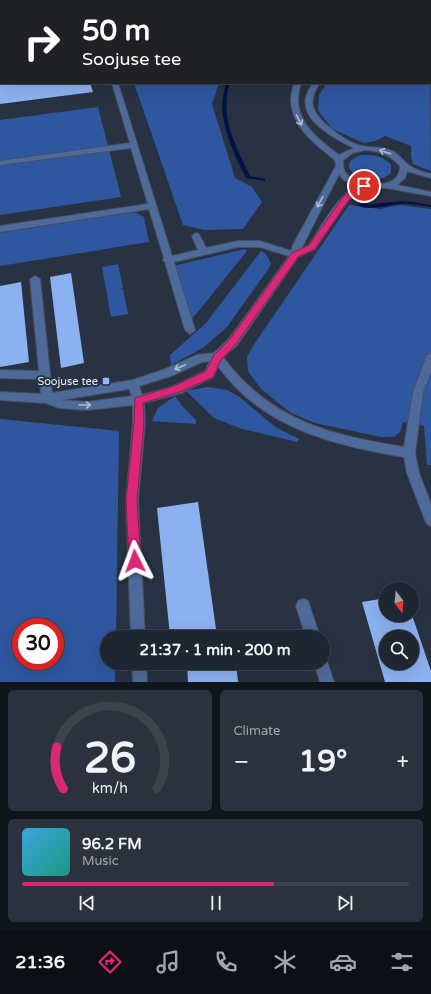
<!DOCTYPE html>
<meta charset="utf-8">
<style>
:root{--surface:#1e2632;--page:#2b323e;--text:#f1f3f6;--muted:#a1a5ac;--line:#3c434d;--accent:#db2777}
body{margin:0;font-family:"Varela Round",sans-serif;background:var(--page);color:var(--text);height:100vh;display:flex;flex-direction:column;font-size:15px;white-space:nowrap}
*{box-sizing:border-box;margin:0}
p{font-size:13px;color:var(--muted)}
.icon{flex:none;width:22px;height:22px;fill:none;stroke:currentColor;stroke-width:2;stroke-linecap:round;stroke-linejoin:round}
.map{position:relative;height:682px;overflow:hidden}
.drawer{display:flex;flex-direction:column;gap:8px;padding:8px;background:#10151c;flex:1}
.drawer>*{flex:none}
.banner{position:absolute;left:0px;top:0px;width:431px;height:84px;box-shadow:0 4px 16px #0002,0 0 0 1px var(--line);background:#202124;color:#fff;overflow:hidden}
.needle{width:26px;rotate:164deg}
.tools{position:absolute;left:379px;top:582px;display:grid;gap:8px}
.tools a{display:grid;place-items:center;width:40px;height:40px;border-radius:50%;background:var(--surface);box-shadow:0 4px 16px #0002,0 0 0 1px var(--line);font-size:20px}
.speed{position:absolute;left:12px;top:618px;display:flex;gap:8px;font-size:20px;font-weight:700;text-align:center}
.speed>*{display:grid;place-content:center;width:52px;height:52px;border-radius:50%;background:var(--surface);box-shadow:0 4px 16px #0002,0 0 0 1px var(--line);line-height:1}
.speed .limit{border:6px solid #d22;background:#fff;color:#111}
.pin{position:absolute;display:grid;place-items:center;width:34px;height:34px;color:#fff;margin:-17px;border:2px solid #fff;border-radius:50%;box-shadow:0 1px 4px #0007}
.me{position:absolute;width:44px;margin:-22px;rotate:357deg;stroke-linejoin:round;filter:drop-shadow(0 0 3px #0008)}
.turn{display:flex;align-items:center;gap:14px;height:84px;padding:0 16px;font-size:18px}
.turn .icon{width:52px;height:52px;stroke-width:2.5}
.turn b{display:block;font-size:28px;line-height:34px}
.big{font-size:30px;font-weight:700;line-height:1.1}
.drawer .card{flex:1;display:flex;flex-direction:column;justify-content:center;gap:6px;min-width:0;padding:0 14px;border-radius:6px;background:var(--page)}
.drawer .dial{align-items:center;gap:0}
.dial svg{height:104px;overflow:visible;fill:none;stroke:var(--line);stroke-width:7;stroke-linecap:round;text-anchor:middle}
.dial text{fill:var(--text);stroke:none}
.song{display:flex;align-items:center;gap:12px}
.cover{width:48px;height:48px;border-radius:6px;background:linear-gradient(135deg,hsl(200 70% 55%),hsl(170 70% 35%))}
.played{height:4px;border-radius:2px;background:linear-gradient(90deg,var(--accent) 65%,var(--line) 65%)}
.keys{display:flex;justify-content:space-around;direction:ltr}
.heat{display:flex;justify-content:space-between;align-items:center;font-size:22px;direction:ltr}
.drawer .tiles{flex:1;display:grid;gap:8px;grid-template-columns:1fr 1fr}
.card:last-child{grid-column:span 2}
.trip{position:absolute;left:100px;top:630px;width:230px;height:40px;border-radius:20px;background:var(--surface);box-shadow:0 4px 16px #0002,0 0 0 1px var(--line);font-weight:700;line-height:40px;text-align:center}
.tabs{display:flex;height:64px;justify-content:space-around;align-items:center;background:#0c0f14;color:var(--muted)}
.tabs .icon{width:28px;height:28px}
.tabs .active{color:var(--accent)}
.tabs b{font-size:18px;color:var(--text)}
.map>svg:first-child{display:block}
</style>
<div class="map">
<svg width="431" height="682" viewBox="0 0 431 682">
<rect width="100%" height="100%" fill="#283242"/>
<!-- green -->
<g fill="#2f579f" fill-rule="evenodd">
<path d="M430 52 431 171 413 164 411 156V146L385 136 375 141 364 143 332 129 318 110 319 95 327 83H430Z"/>
<path d="M134 83H219L212 104 235 178 252 187 262 202 243 229 204 230 183 225Z"/>
<path d="M98 107 121 197 0 215V120Z"/>
<path d="M361 155C373 154 383 156 391 165V173C371 192 328 166 361 155Z"/>
<path d="M349 205 380 209 400 205 431 209V465H427L424 426 403 422 400 432 394 437H381L315 423 291 413 261 389 248 371 247 357 253 346Z"/>
<path d="M134 212 144 217 149 242 0 266V233Z"/>
<path d="M245 249 247 251 197 313 192 318 188 316 173 266Z"/>
<path d="M261 251 266 254 271 264 269 268 227 327 203 348 171 365 170 355 206 323Z"/>
<path d="M118 264 123 288 120 289H123L128 314 111 317 102 267Z"/>
<path d="M208 387 227 390 238 396 277 428 299 439 297 442 242 429 214 418 186 391Z"/>
<path d="M175 396 182 406 196 420V424L152 421 158 408Z"/>
<path d="M0 419 119 431 116 637H107V663H115V682H0ZM21 627H55V661H21Z"/>
</g>
<g fill="none" stroke-linecap="round" stroke-linejoin="round">
<!-- stream -->
<g fill="#001347" fill-rule="evenodd">
<rect x="430" y="10" width="1" height="2"/>
<path d="M226 83H230C229 87 227 91 227 95 223 123 238 151 250 176L265 179V181L246 178C235 157 224 132 222 108 222 99 224 91 226 83Z"/>
<path d="M401 201 414 202 431 205V207C422 206 412 203 403 204 390 204 368 212 357 205L359 204H373Z"/>
</g>
</g>
<!-- building -->
<g fill="#8cb1f0" fill-rule="evenodd">
<path d="M0 83H90L93 92 0 104Z"/>
<path d="M71 273 84 363 61 368 50 277Z"/>
<path d="M21 282 29 362 0 367V286Z"/>
<path d="M198 502 216 629 170 636 157 508Z"/>
<path d="M386 598V615H412L431 671V682H385L362 602ZM386 637H412V663H386Z"/>
<path d="M232 634 233 637H213V636Z"/>
<path d="M187 663H236L238 682H188Z"/>
</g>
<g fill="none" stroke-linecap="round" stroke-linejoin="round">
<defs>
<g id="minor">
<rect x="88" y="0" width="6" height="1"/>
<path d="M281 0H287L288 1H282Z"/>
<rect x="0" y="23" width="1" height="4"/>
<rect x="430" y="46" width="1" height="4"/>
<path d="M112 83H118L172 256 198 250 192 236 196 233 199 234 206 248 238 241H260L291 251 293 245 336 166 335 160C315 144 290 126 291 98 292 92 292 88 295 83H302C299 88 299 92 298 98 297 124 320 141 339 155L354 148C336 139 297 120 307 94 308 90 311 87 313 83H319C316 90 311 98 313 106 316 121 347 143 362 146 372 148 382 146 392 151 398 154 401 158 406 163 413 169 422 172 431 174V178L407 171 405 178 397 185 431 192V196L387 188H366L355 194 348 201 315 249 298 257 237 345 223 357C270 421 330 435 404 447L413 392 426 358 427 355 431 354V372L423 392 415 453 419 473 431 504V526L427 524 425 520 407 473 404 457C333 445 262 428 218 366L213 377 181 393 144 403 145 423 138 500 145 637H131L126 500 133 423V405L87 410 59 408 46 403 0 400V392L41 394 40 379 0 378V370L39 371 30 279 35 276 40 279 52 393 133 380 163 370 197 355 214 353 229 339 289 256 260 247H238L174 262 195 330 190 334 185 330 165 262 163 260 164 258 149 209 0 232V226L148 204 131 148 0 165V161L130 143ZM365 150C381 151 390 155 400 166 400 169 399 173 398 175 390 191 349 185 344 169 343 166 343 162 343 160L353 153ZM339 174 344 180 357 186C337 196 322 226 309 245L301 249ZM210 361 205 371 174 386 142 395 139 386 171 376 202 362ZM129 389 132 396 87 402 61 400Z"/>
<path d="M303 599 308 601 320 637H306L296 606 298 601Z"/>
<path d="M323 657 326 658 334 682H320L314 663H323Z"/>
<path d="M132 663H146L147 682H133Z"/>
</g>
</defs>
<!-- minor casing -->
<use href="#minor" stroke="#47505f" stroke-width="2"/>
<!-- minor -->
<use href="#minor" fill="#4e6a9a" fill-rule="evenodd"/>
</g>
<!-- one-way arrows -->
<defs><path id="oneway-shaft" d="M-6 0H5M1.5-3L5.5 0L1.5 3" fill="none" stroke-width="1.6" stroke-linecap="round" stroke-linejoin="round"/></defs>
<g stroke="#aabad4">
<use href="#oneway-shaft" transform="translate(299 120) rotate(63)"/>
<use href="#oneway-shaft" transform="translate(385 152) rotate(-162)"/>
<use href="#oneway-shaft" transform="translate(320 202) rotate(118)"/>
<use href="#oneway-shaft" transform="translate(180 367) rotate(157)"/>
<use href="#oneway-shaft" transform="translate(85 405)"/>
</g>
<!-- route -->
<path fill="#db2777" stroke="#8e194d" d="M361 184 367 186 348 201 315 249 298 257 236 344 221 360 213 377 180 392 143 403 144 423 137 500 141 561 139 565 135 567 131 565 129 561 126 500 134 423 135 398 174 386 206 371 214 355 230 339 292 253 309 245 343 197 349 191Z"/>
<!-- markers -->
<rect fill="#90b8fd" stroke="#283242" stroke-width="1.5" x="102" y="377" width="8" height="8" rx="2"/>
<g text-anchor="middle" stroke-width="4" stroke-linejoin="round" paint-order="stroke">
<!-- poi labels -->
<g font-size="11" fill="#e8effa" stroke="#283242" text-anchor="end">
<text x="98" y="385">Soojuse tee</text>
</g>
</g>
</svg>
<div class="tools">
<a><svg class="needle" viewBox="-14 -14 28 28"><path d="M0-13l5 13h-10z" fill="#e53935"/><path d="M0 13l5-13h-10z" fill="#a1a5ac"/></svg></a>
<a><svg class="icon" aria-label="search" viewBox="0 0 24 24"><circle cx="10" cy="10" r="6"/><path d="M15 15l6 6"/></svg></a>
</div>
<div class="speed"><div class="limit">30</div></div>
<div class="pin" style="left:364px;top:186px;background:#d93025"><svg class="icon" aria-label="arrive" viewBox="0 0 24 24"><path d="M6 21V4h12l-3 4 3 4H6"/></svg></div>
<svg class="me" style="left:135px;top:561px" viewBox="-20 -20 40 40"><path d="M0-17L14 15 0 8-14 15z" fill="#db2777" stroke="#fff" stroke-width="4"/></svg>
<div class="trip">21:37 · 1 min · 200 m</div>
<div class="banner">
<div class="turn"><svg class="icon" aria-label="right" viewBox="0 0 24 24"><path d="M7 20v-9h11M14 6l5 5-5 5"/></svg><div><b>50 m</b>Soojuse tee</div></div>
</div>
</div>
<section class="drawer">
<div class="tiles">
<div class="card dial"><svg viewBox="0 0 100 80">
<path d="M14 69A42 42 0 1 1 86 69"/>
<path d="M14 69A42 42 0 0 1 9 37" stroke="#db2777"/>
<text x="50" y="56" font-size="32" font-weight="700">26</text>
<text x="50" y="72" font-size="11">km/h</text>
</svg></div>
<div class="card"><p>Climate</p>
<div class="heat"><a>−</a><b class="big">19°</b><a>+</a></div>
</div>
<div class="card">
<div class="song"><i class="cover"></i><div><b>96.2 FM</b><p>Music</p></div></div>
<div class="played"></div>
<div class="keys"><svg class="icon" aria-label="previous" viewBox="0 0 24 24"><path d="M18 5L8 12l10 7zM5 5v14"/></svg><svg class="icon" aria-label="pause" viewBox="0 0 24 24"><path d="M8 5v14M16 5v14"/></svg><svg class="icon" aria-label="next" viewBox="0 0 24 24"><path d="M6 5l10 7-10 7zM19 5v14"/></svg></div>
</div>
</div>
</section>
<nav class="tabs">
<b>21:36</b>
<svg class="icon active" aria-label="directions" viewBox="0 0 24 24"><path d="M12 3l9 9-9 9-9-9zM9 14v-3h6M13 9l2 2-2 2"/></svg>
<svg class="icon" aria-label="music" viewBox="0 0 24 24"><path d="M9 18V5l10-2v13"/><circle cx="6" cy="18" r="3"/><circle cx="16" cy="16" r="3"/></svg>
<svg class="icon" aria-label="phone" viewBox="0 0 24 24"><path d="M5 4h4l2 5-3 2q2 4 5 5l2-3 5 2v4C11 20 4 13 5 4z"/></svg>
<svg class="icon" aria-label="climate" viewBox="0 0 24 24"><path d="M12 3v18M4 7l16 10M4 17L20 7"/></svg>
<svg class="icon" aria-label="car" viewBox="0 0 24 24"><path d="M5 17H2v-5l4-1 3-4h7l3 4 3 1v5h-3M9 17h6M6 11h13"/><circle cx="7" cy="17" r="2"/><circle cx="17" cy="17" r="2"/></svg>
<svg class="icon" aria-label="filters" viewBox="0 0 24 24"><path d="M4 7h16M4 17h16"/><circle cx="9" cy="7" r="2"/><circle cx="15" cy="17" r="2"/></svg>
</nav>
